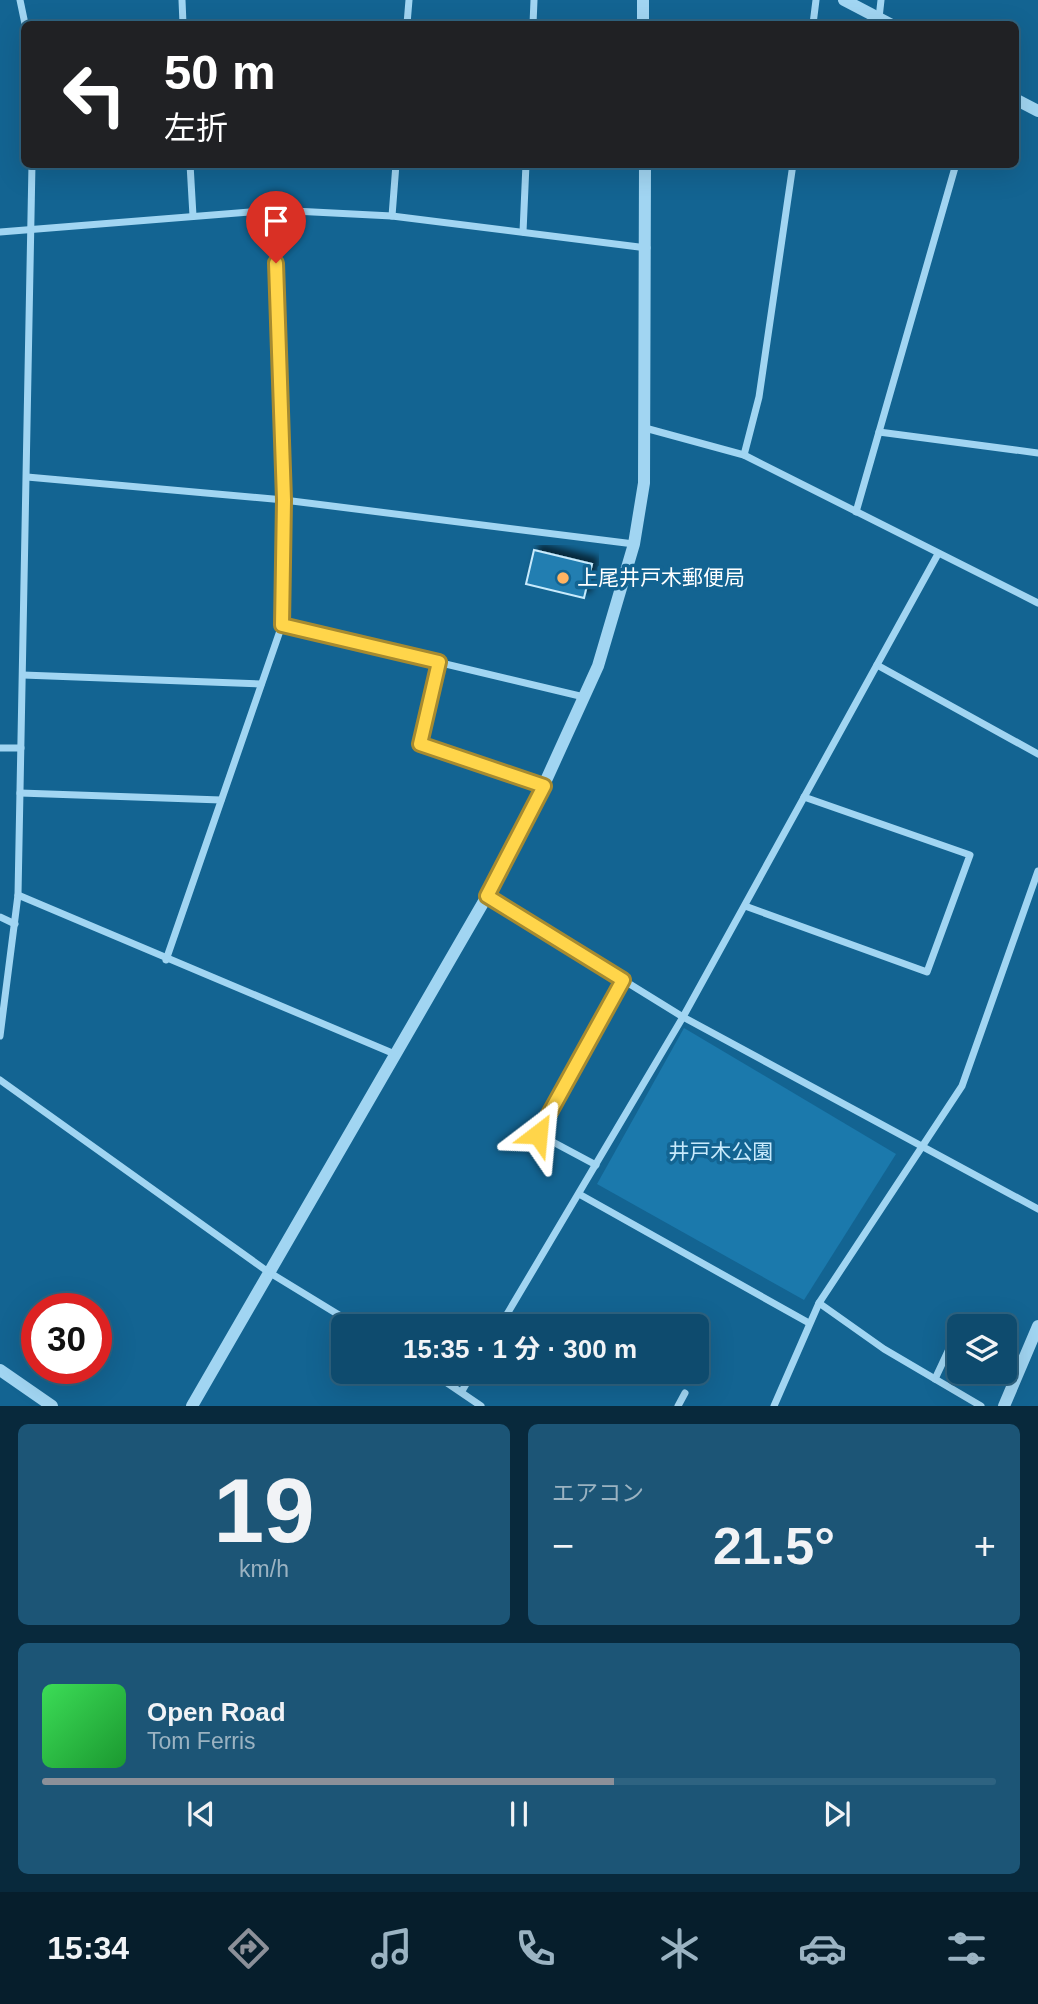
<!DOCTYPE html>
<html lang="ja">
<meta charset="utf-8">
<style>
:root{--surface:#0e4b6e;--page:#1c5576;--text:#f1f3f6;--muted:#9bb3c2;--line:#2e6381;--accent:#8c9099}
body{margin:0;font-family:Arial,"Noto Sans JP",sans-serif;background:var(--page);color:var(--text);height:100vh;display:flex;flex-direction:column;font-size:26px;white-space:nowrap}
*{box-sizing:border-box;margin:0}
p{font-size:23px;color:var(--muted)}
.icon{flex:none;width:38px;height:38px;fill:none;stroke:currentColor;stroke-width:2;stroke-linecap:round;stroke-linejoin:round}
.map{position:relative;height:1406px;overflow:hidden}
.details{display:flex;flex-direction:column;gap:18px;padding:18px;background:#08293c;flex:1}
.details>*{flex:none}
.hud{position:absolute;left:21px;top:21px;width:998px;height:147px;border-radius:10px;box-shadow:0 7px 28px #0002,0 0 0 2px var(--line);background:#202124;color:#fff;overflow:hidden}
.controls{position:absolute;left:947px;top:1314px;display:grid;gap:14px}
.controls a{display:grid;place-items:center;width:70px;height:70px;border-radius:10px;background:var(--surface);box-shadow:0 7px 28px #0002,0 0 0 2px var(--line);font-size:35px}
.speed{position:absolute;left:21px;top:1293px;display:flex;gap:14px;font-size:35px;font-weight:700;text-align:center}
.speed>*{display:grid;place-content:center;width:91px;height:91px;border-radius:50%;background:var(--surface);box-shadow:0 7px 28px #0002,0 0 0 2px var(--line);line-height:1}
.speed .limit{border:10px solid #d22;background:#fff;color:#111}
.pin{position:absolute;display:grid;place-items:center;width:60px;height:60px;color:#fff;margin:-72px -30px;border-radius:50% 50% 50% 0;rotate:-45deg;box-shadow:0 0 7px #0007}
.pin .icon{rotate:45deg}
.me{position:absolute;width:77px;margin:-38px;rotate:29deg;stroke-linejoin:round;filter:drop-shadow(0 0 5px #0008)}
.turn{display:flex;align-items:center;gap:24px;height:147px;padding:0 28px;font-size:32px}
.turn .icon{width:91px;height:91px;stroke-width:2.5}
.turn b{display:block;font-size:49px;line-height:60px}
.big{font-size:52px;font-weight:700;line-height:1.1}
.details .tile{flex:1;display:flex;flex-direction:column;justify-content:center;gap:10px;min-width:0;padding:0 24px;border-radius:10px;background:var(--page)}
.details .dial{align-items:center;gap:0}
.dial b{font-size:91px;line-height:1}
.song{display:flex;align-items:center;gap:21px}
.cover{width:84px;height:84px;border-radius:10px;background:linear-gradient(135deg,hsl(130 70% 55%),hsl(130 70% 35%))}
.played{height:7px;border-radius:4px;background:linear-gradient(90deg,var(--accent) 60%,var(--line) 60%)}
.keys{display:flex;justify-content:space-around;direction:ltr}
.heat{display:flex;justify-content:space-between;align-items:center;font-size:38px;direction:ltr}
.details .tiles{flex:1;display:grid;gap:18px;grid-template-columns:1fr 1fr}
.tile:last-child{grid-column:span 2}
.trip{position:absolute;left:331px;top:1314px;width:378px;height:70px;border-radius:10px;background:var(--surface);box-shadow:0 7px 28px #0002,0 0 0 2px var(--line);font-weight:700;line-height:70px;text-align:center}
.dock{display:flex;height:112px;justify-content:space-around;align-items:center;background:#061e2c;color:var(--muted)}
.dock .icon{width:49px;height:49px}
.dock .on{color:var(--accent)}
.dock b{font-size:32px;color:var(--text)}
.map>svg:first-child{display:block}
</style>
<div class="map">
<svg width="1038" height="1406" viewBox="0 0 1038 1406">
<defs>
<filter id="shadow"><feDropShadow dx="6" dy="-6" stdDeviation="3.5" flood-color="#0009"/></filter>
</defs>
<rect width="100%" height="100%" fill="#136492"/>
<!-- green -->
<path fill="#1b79ac" d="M684 1028 896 1154 804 1300 597 1184Z"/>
<!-- building -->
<path fill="#217eb1" stroke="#c8eafc" stroke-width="2" filter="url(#shadow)" d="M534 550 592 564 584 598 526 584Z"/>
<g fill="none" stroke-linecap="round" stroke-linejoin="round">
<!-- minor -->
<g stroke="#a1d5f2" stroke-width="7">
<path d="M20 0 25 24"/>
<path d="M182 0 183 24"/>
<path d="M879 18 881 0"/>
<path d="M407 24 409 0"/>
<path d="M533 24 534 0"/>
<path d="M813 24 816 0"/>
<path d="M190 164 193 216"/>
<path d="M392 216 396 164"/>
<path d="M0 232 274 210 392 216 647 248"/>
<path d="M523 232 526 164"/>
<path d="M645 428 744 455 1038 603"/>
<path d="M879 432 1038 453"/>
<path d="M744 455 759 397 793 164"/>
<path d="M27 477 284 500 634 544"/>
<path d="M856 512 956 164"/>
<path d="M282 625 584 697"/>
<path d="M439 662 420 744 544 786"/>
<path d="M877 665 1038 754"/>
<path d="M23 675 261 684"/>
<path d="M0 748H21"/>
<path d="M20 793 221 800"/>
<path d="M18 895 397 1055"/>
<path d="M487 896 683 1017 1038 1209"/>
<path d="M745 906 927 972 970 855 804 797"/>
<path d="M0 917 15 924"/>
<path d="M166 960 282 625 284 500 274 210"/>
<path d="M0 1036 18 895 32 164"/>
<path d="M0 1080 267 1271 357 1326"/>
<path d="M596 1165 538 1134 623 980"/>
<path d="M579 1194 809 1323"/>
<path d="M819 1303 884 1349 981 1406"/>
<path d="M500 1326 683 1017 938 554"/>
<path d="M431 1372 481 1406"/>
<path d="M935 1379 956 1334"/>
<path d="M462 1391 473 1372"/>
<path d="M678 1406 685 1393"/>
<path d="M774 1406 819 1303 962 1086 1038 871"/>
</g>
<!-- tertiary -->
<g stroke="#a1d5f2" stroke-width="12">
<path d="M643 0V24"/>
<path d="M844 0 890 24"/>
<path d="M1015 99 1038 111"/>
<path d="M0 1370 52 1406"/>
<path d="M192 1406 487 896 538 798 598 666 634 544 644 483 645 164"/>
<path d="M1004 1406 1038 1326"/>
</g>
</g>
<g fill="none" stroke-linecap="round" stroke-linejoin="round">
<defs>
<path id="route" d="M276 263 284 500 282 625 439 662 420 744 544 786 487 896 623 980 538 1134"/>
</defs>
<!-- route casing -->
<use href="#route" stroke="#a68a30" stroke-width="18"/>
<!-- route -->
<use href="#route" stroke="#ffd54a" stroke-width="12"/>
</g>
<!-- markers -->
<circle fill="#ffb362" stroke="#136492" stroke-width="2.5" cx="563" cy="578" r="7"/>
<g text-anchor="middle" stroke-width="7" stroke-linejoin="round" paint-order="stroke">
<!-- poi labels -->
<g font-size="21" fill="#fff" stroke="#136492" text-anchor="start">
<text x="577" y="585">上尾井戸木郵便局</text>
</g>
<!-- park labels -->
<g font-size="21" fill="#c8eafc" stroke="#136492">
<text x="721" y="1159">井戸木公園</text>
</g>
</g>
</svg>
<div class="controls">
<a><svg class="icon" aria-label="layers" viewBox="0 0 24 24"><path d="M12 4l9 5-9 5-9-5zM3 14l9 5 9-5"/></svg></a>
</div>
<div class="speed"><div class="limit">30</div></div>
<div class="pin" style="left:276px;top:263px;background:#d93025"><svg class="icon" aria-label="arrive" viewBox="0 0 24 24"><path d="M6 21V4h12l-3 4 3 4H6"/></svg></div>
<svg class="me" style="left:538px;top:1134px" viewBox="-20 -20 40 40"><path d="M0-17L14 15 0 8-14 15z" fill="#ffd54a" stroke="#fff" stroke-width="4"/></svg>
<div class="trip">15:35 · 1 分 · 300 m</div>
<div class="hud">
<div class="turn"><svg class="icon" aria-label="left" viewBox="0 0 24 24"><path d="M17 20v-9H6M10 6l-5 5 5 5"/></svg><div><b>50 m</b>左折</div></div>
</div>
</div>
<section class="details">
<div class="tiles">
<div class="tile dial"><b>19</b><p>km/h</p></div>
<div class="tile"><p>エアコン</p>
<div class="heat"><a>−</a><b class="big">21.5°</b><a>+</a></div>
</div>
<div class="tile">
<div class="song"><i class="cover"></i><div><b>Open Road</b><p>Tom Ferris</p></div></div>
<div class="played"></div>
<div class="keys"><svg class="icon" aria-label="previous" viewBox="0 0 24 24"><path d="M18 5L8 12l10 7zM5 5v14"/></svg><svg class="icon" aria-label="pause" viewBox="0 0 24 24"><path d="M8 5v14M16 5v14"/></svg><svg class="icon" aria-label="next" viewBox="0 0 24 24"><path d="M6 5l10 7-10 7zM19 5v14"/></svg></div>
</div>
</div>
</section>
<nav class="dock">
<b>15:34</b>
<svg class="icon on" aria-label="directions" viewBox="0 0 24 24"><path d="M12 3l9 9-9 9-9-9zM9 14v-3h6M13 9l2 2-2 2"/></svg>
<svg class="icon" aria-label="music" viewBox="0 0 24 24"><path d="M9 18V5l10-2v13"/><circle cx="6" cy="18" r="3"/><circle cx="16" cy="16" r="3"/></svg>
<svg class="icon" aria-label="phone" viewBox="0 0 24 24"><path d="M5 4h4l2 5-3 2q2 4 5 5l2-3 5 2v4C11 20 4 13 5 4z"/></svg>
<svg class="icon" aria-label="climate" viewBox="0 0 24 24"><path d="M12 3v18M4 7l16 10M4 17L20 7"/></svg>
<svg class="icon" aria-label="car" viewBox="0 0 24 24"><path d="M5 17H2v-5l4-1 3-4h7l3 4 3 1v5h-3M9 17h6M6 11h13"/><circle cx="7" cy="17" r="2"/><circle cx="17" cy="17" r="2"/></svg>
<svg class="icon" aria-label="filters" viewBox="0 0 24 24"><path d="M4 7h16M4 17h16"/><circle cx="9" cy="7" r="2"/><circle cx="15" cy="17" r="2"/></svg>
</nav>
